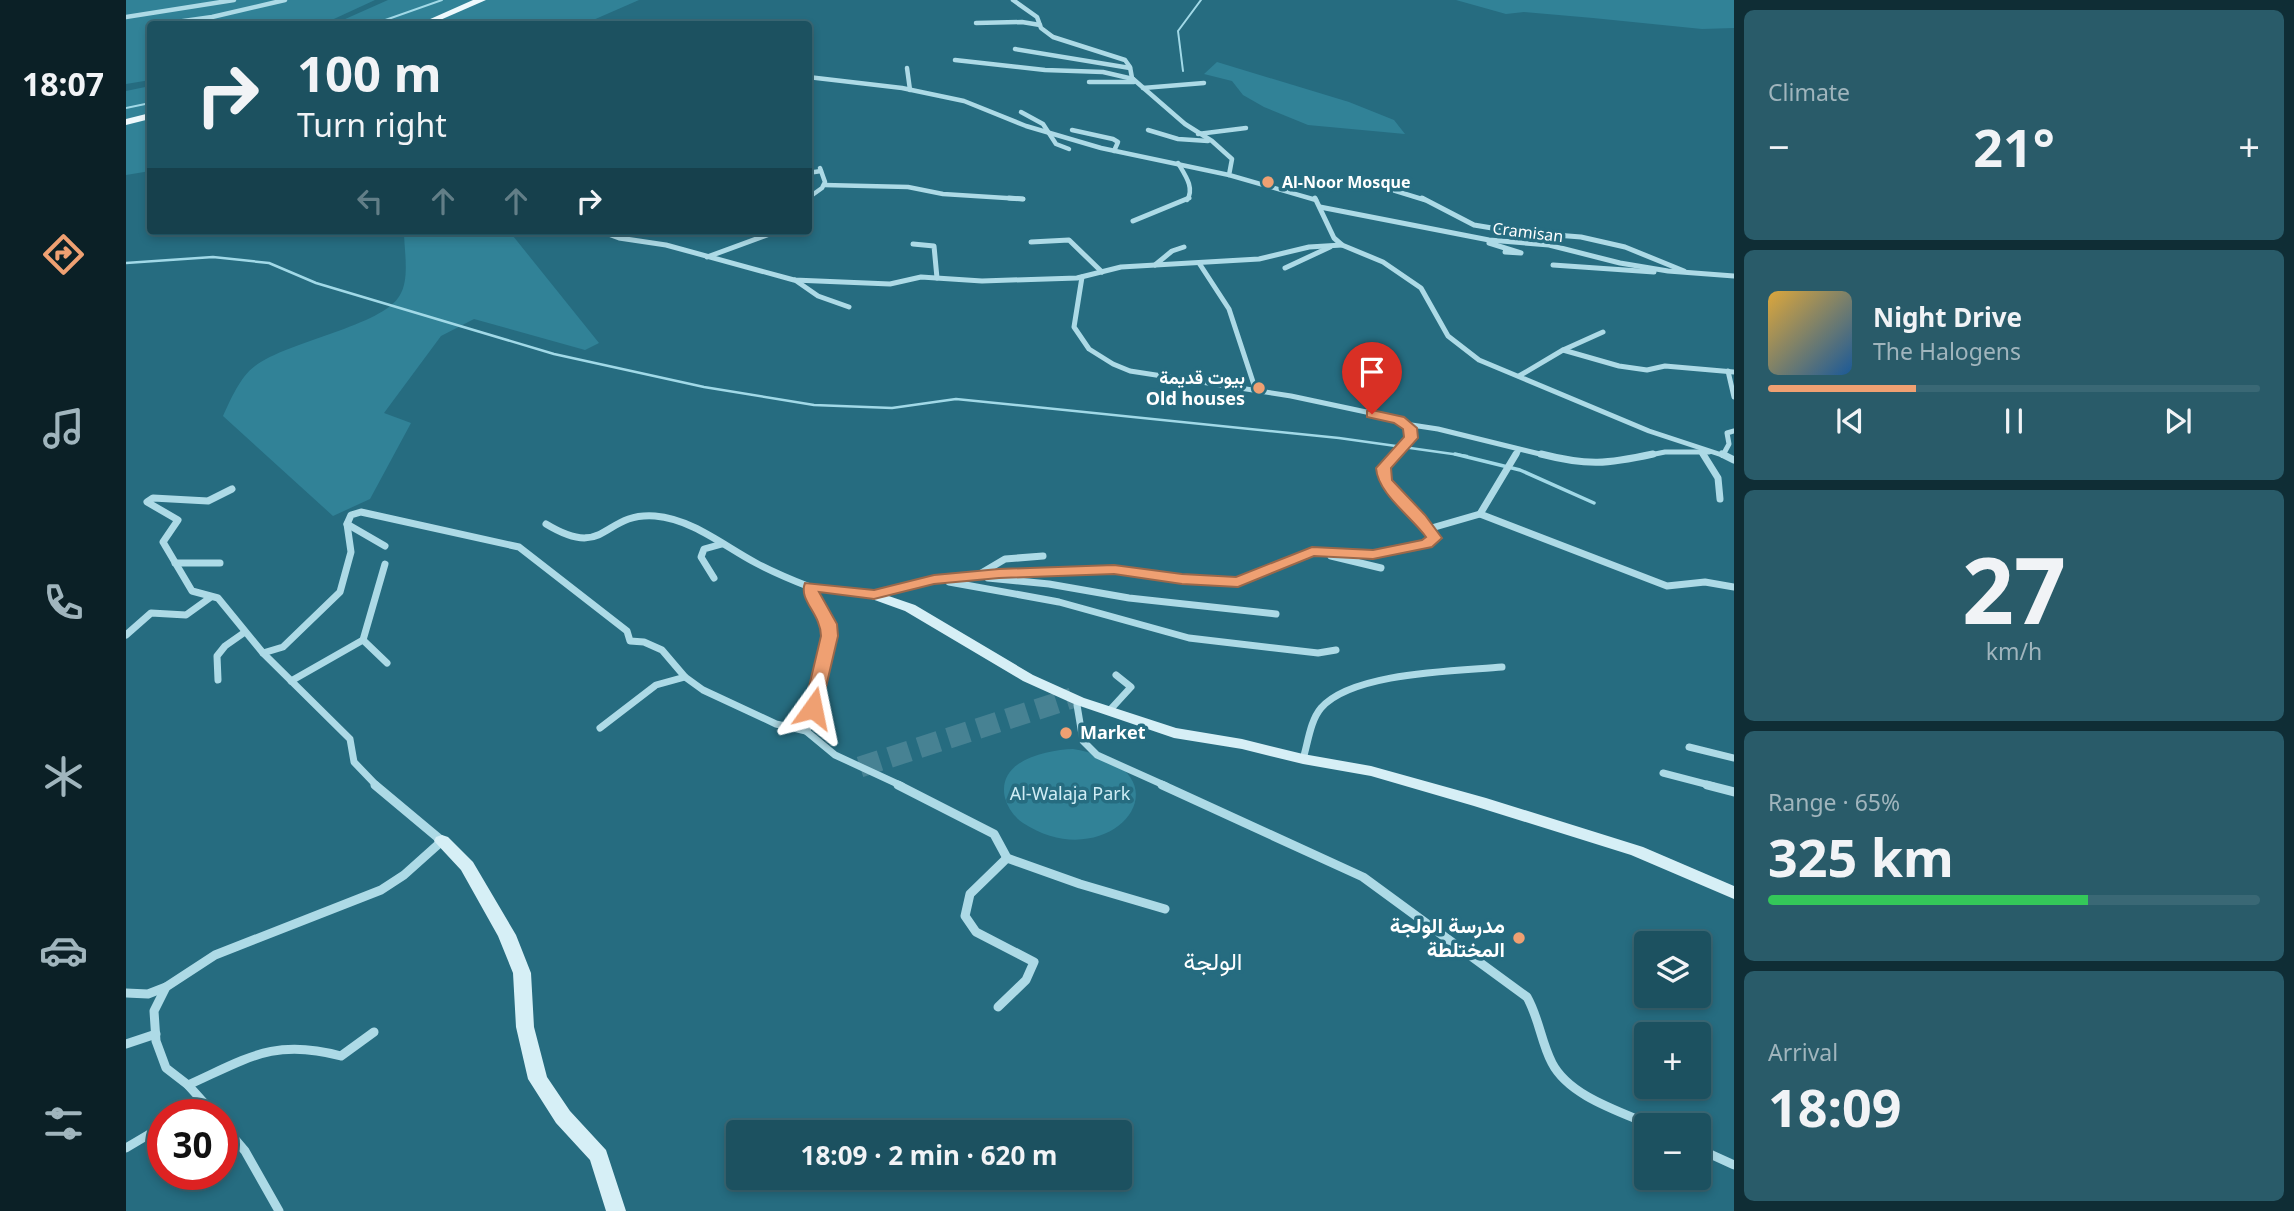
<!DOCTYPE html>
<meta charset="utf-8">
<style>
:root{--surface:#1c5160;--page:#295b69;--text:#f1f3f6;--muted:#a0b5bd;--line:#3a6875;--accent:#efa072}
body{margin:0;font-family:"Noto Sans",Vazirmatn,sans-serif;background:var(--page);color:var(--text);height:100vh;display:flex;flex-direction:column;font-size:26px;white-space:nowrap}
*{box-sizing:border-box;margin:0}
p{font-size:23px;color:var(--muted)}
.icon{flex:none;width:38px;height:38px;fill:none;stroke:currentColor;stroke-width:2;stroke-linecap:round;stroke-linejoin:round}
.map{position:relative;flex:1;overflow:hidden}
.panel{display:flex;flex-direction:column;gap:10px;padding:10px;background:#0f2d35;width:560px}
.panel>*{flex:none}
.hud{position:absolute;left:21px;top:21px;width:665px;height:214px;border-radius:7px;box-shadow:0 4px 10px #0003,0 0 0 2px var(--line);background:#1c5160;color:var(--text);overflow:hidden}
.tools{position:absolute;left:1508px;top:931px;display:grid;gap:14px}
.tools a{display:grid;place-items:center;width:77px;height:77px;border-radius:7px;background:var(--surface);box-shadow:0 4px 10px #0003,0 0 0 2px var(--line);font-size:35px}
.speed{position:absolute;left:21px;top:1099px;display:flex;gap:14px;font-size:35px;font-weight:700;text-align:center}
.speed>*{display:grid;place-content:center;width:91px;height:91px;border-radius:50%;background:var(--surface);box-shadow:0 4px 10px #0003,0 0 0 2px var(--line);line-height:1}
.speed .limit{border:10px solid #d22;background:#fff;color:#111}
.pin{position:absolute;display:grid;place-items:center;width:60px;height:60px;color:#fff;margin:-72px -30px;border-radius:50% 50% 50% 0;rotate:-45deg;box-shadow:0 0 7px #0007}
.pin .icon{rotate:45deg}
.me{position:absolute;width:77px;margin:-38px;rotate:12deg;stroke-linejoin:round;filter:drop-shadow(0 0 5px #0008)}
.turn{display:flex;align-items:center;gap:24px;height:147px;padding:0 35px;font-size:32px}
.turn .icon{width:91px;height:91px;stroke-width:2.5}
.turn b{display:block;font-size:49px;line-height:60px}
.lanes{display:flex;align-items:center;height:66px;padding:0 35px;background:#0003;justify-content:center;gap:35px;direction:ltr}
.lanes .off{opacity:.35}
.big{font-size:52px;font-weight:700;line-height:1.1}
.panel .widget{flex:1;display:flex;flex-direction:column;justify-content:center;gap:10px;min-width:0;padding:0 24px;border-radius:10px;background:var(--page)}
.panel .dial{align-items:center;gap:0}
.dial b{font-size:91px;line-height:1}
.song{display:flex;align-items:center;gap:21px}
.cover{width:84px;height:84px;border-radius:10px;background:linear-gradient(135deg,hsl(40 70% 55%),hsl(210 70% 35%))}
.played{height:7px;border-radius:4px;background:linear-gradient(90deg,var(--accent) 30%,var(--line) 30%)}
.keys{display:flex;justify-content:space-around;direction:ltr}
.heat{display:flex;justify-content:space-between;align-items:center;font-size:38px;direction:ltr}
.charge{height:10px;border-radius:5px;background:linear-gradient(90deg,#34c759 65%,var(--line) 0)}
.trip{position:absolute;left:600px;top:1120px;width:406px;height:70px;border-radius:7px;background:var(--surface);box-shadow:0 4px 10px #0003,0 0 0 2px var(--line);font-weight:700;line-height:70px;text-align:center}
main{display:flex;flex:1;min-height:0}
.dock{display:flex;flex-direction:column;width:126px;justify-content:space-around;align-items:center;background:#0b2026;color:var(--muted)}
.dock .icon{width:49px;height:49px}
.dock .current{color:var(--accent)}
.dock b{font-size:32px;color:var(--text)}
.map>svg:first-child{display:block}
</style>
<main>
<nav class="dock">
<b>18:07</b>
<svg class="icon current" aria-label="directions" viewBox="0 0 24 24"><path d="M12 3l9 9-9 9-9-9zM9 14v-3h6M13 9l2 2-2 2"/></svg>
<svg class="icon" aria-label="music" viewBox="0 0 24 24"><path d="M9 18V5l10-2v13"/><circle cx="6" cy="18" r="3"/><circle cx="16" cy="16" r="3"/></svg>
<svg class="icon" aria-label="phone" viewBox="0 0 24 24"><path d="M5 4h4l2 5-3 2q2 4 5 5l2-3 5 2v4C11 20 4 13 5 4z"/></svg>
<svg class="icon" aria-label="climate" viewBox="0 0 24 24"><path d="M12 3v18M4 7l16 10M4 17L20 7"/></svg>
<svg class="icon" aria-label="car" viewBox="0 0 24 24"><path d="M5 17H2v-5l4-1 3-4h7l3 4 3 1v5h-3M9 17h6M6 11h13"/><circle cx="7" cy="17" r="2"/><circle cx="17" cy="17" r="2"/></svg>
<svg class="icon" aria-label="filters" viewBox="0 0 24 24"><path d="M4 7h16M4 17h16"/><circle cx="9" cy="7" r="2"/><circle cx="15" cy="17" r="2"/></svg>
</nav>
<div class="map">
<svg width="1608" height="1211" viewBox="0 0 1608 1211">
<rect width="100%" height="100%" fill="#266c80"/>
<!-- green -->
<g fill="#318297">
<path d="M0 0H249L197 24H24V80L0 84Z"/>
<path d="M262 0H513L458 24H208Z"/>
<path d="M1330 0H1608V28L1576 29 1467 18 1398 12 1380 14Z"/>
<path d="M1091 62 1223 102 1268 120 1279 134 1182 125 1138 107 1117 95 1106 81 1078 74Z"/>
<path d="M24 86V171L0 175V91Z"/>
<path d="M278 231H383L473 343 459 350 348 319 315 336 258 413 285 423 244 499 207 516 97 416C105 399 114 377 129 366 162 341 257 326 274 295 284 278 278 250 278 231Z"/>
<path d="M947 749C1073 771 985 881 897 823 888 817 882 808 879 798 870 760 921 750 947 749Z"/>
</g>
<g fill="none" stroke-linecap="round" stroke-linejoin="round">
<!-- stream-far2 -->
<g stroke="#a1d9e7" stroke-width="2">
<path d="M248 24 316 0"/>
<path d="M1057 71 1052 31 1075 0"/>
<path d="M0 108 24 103"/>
</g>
<!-- stream-far1 -->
<path stroke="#a1d9e7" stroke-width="2.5" d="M0 263 87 257 143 263 190 283 428 354 578 387 688 405 766 408 830 399 1213 438 1341 456"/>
<!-- stream -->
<path stroke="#a1d9e7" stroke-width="3.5" d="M1329 454 1394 470 1468 503"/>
<!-- highway-tunnel -->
<path stroke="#478293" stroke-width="21" stroke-dasharray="21 10" stroke-linecap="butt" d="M734 767 946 698"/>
<!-- street-far3 -->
<g stroke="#addae6" stroke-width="4.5">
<path d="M887 0 911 17 915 28 927 37 999 60 1004 67 1006 78 1059 124 1086 141 1106 159 1103 175 1190 200"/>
<path d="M0 17 108 0"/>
<path d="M850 23 896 22 914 25"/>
<path d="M36 24 86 17 159 0"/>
<path d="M889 49 1004 68"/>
<path d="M829 60 919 70 977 72 1007 79"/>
<path d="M781 68 784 90"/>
<path d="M682 77 776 88 838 101 900 126 975 148 1103 175"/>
<path d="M963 82H1008"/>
<path d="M1017 88 1078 83"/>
<path d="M895 112 917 124 930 144 943 149"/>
<path d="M946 130 987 139 992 142 988 151"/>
<path d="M1022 130 1052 139 1082 141"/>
<path d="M1072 134 1120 128"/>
<path d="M1052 163C1059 175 1069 188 1061 200"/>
<path d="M682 173 695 171"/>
<path d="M1233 176 1260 188 1299 200"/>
<path d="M698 185 782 187 817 194 897 199"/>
<path d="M682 198 696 188 699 182 694 168"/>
</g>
<!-- street-far2 -->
<g stroke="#addae6" stroke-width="5">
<path d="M883 198 897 199"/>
<path d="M1189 198 1208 238 1216 245 1257 262 1295 288 1322 336 1353 360 1523 431 1599 456"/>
<path d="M1296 198 1348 225 1390 232 1455 237 1499 247 1558 271"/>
<path d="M1194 207 1363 240 1423 245 1494 263 1542 271 1608 276"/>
<path d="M1007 221 1063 198"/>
<path d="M474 231 493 238 540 245 668 280 764 284 795 277 856 281 951 278 995 267 1133 259 1183 247 1216 245"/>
<path d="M905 242 943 240 976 272"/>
<path d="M1363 243 1395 253 1379 252"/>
<path d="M787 244 808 246 811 278"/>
<path d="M581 257 652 231"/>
<path d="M1073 263 1103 309 1130 391"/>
<path d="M1029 265 1046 251 1058 247"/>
<path d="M1427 265 1528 272"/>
<path d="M1159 268 1204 247"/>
<path d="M956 277 948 327 963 349 987 364 1004 371 1165 396 1273 419 1284 427 1285 438 1268 456"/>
<path d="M669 280 692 296 723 307"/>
<path d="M1437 350 1493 366 1521 370 1539 366 1608 372"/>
<path d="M1602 371 1608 397"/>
<path d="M1393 376 1437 350 1477 332"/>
<path d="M1279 424 1312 429 1422 456"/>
<path d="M1575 452 1578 456"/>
<path d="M1597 455 1603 444 1601 433 1608 431"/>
<path d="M1389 456 1393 450"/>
<path d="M1519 456 1539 452H1583"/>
</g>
<!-- street-far1 -->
<g stroke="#addae6" stroke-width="7">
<path d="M1415 454C1462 466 1481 464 1527 454"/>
<path d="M1577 454 1592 478 1594 499"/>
<path d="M1596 454 1608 460"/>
<path d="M106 489 82 501 27 498 21 502 52 520 37 542 66 591 92 598 137 653 224 739 228 762 251 786"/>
<path d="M1354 514 1541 586 1579 582 1608 587"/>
<path d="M221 524 259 546"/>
<path d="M420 524C481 561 476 512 529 516 566 519 598 546 630 563 647 572 666 580 684 587"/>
<path d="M1302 529 1354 514 1390 454"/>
<path d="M1205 556 1255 568"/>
<path d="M49 563H94"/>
<path d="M852 575 879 559 917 556"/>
<path d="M588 578 575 557 578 549 596 544"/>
<path d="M862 578 923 584 1003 598 1150 614"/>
<path d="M823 582 933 602 1063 638 1192 653 1210 650"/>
<path d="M0 635 25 613 60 615 85 597"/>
<path d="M237 640 261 663"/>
<path d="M137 653 157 647 214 592 225 552 221 524 225 515 235 512 393 547 501 631 504 641 518 642 536 650 559 677 577 690 650 724 680 731 685 724 704 636 684 587 748 595 808 580 873 574 988 570 1056 579 1112 582 1186 551 1246 554 1301 544 1308 538 1294 518 1258 481 1257 468 1270 454"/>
<path d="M92 680 91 656 99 646 119 632"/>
<path d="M165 681 237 640 259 564"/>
<path d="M953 701 951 705 957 741 971 755 1040 786"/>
<path d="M983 711 1005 687 990 675"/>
<path d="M474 728 530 685 559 677"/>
<path d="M680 731 709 755 776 786"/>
<path d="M1563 747 1608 758"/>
<path d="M1177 759C1182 743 1184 721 1195 708 1226 672 1330 671 1376 667"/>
<path d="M1537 773 1587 786"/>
</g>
<!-- street -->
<g stroke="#addae6" stroke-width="9">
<path d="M772 785 868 834 881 858 954 884 1039 909"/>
<path d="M1036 785 1237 877 1401 997C1413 1018 1415 1042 1426 1063 1443 1096 1493 1111 1525 1125"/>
<path d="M1581 785 1608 792"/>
<path d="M0 993 22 994 40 987"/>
<path d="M872 1007 900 980 908 962 850 932 839 916 844 894 881 858"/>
<path d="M0 1044 30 1034"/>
<path d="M62 1085C122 1058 148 1038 215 1056L248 1032"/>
<path d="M67 1115 84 1109"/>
<path d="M89 1115 62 1085 40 1068 30 1041 28 1011 40 987 89 955 255 890 278 875 316 841 249 785"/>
<path d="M96 1124 119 1151 153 1211"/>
<path d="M0 1148 37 1126"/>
<path d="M1573 1149 1608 1165"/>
</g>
<!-- secondary -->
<g fill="#d6eff6" fill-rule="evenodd">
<path d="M748 591 789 605 907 675 958 698 1050 728 1116 739 1177 754 1245 766 1360 798 1517 847 1608 886V899L1505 855 1348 806 1245 776 1177 764 1116 749 1048 738 948 704 897 681 779 611 743 598 741 595 743 592Z"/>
<path d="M316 835 322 837 347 862 390 935 405 973 408 1027 421 1077 444 1111 480 1150 500 1211H480L464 1160 430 1123 402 1079 390 1027 387 973 372 936 335 870 308 841 310 837Z"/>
</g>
<!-- primary -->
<g fill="#eef9fd" fill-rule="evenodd">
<path d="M347 0H360L305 24H293Z"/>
<path d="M24 113V119L0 125V119Z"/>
</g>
</g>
<!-- route -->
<path fill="#efa072" stroke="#9b684a" stroke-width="2" d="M1246 410 1278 417 1291 428 1292 438 1265 468 1266 480 1299 515 1316 538 1306 547 1247 559 1188 556 1112 587 1056 584 988 574 873 578 808 584 748 599 693 592 711 624 712 636 695 708 687 713 678 708 695 636C695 614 672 600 679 583L748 590 808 575 873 569 988 565 1056 574 1110 577 1186 547 1247 550 1296 540 1300 537C1285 516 1252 494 1250 468L1278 437 1277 429 1268 423 1241 417V411Z"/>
<!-- markers -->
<g fill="#efa072" stroke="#266c80" stroke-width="2.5">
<circle cx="1142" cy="182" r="7"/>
<circle cx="1133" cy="388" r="7"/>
<circle cx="940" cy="733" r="7"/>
<circle cx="1393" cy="938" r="7"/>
</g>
<g text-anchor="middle" stroke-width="7" stroke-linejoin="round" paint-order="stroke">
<!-- far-poi labels -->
<g font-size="16" font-weight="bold" fill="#fff" stroke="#266c80" text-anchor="start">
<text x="1156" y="188">Al-Noor Mosque</text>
</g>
<!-- far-street labels -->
<g font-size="16" fill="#fff" stroke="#266c80">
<text transform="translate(1402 232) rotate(7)" y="6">Cramisan</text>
</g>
<!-- poi labels -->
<g font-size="18" font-weight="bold" fill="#fff" stroke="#266c80" text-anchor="end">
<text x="1119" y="384">بيوت قديمة<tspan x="1119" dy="21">Old houses</tspan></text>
<text x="954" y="739" text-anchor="start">Market</text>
</g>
<!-- park labels -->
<g font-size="18" fill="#d0edf5" stroke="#266c80">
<text x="944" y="800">Al-Walaja Park</text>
</g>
<!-- near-poi labels -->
<g font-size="21" font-weight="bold" fill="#fff" stroke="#266c80" text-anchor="end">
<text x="1379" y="933">مدرسة الولجة<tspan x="1379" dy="24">المختلطة</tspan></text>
</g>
<!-- near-quarter labels -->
<g font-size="24" fill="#fff" stroke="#266c80">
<text x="1087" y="970">الولجة</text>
</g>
</g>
</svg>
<div class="tools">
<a><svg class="icon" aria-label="layers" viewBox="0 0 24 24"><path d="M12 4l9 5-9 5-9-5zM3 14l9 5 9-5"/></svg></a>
<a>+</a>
<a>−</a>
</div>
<div class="speed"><div class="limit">30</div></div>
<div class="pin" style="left:1246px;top:414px;background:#d93025"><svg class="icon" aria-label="arrive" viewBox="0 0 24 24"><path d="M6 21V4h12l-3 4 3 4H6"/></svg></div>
<svg class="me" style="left:687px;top:708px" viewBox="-20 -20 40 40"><path d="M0-17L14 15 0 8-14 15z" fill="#efa072" stroke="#fff" stroke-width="4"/></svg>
<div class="trip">18:09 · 2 min · 620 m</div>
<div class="hud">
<div class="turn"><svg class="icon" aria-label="right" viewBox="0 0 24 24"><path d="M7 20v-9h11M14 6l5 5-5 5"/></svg><div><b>100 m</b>Turn right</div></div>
<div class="lanes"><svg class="icon off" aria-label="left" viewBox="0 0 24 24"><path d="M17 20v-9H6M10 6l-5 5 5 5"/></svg><svg class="icon off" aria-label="ahead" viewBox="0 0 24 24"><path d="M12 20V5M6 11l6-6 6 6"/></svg><svg class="icon off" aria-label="ahead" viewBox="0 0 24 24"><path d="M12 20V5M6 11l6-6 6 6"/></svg><svg class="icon" aria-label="right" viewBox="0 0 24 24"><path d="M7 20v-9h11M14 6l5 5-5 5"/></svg></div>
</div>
</div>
<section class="panel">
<div class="widget"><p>Climate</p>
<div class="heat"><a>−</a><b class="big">21°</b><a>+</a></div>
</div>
<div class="widget">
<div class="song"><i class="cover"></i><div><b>Night Drive</b><p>The Halogens</p></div></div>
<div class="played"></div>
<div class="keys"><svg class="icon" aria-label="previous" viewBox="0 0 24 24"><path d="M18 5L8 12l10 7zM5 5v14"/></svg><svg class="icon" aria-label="pause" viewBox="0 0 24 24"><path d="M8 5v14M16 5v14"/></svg><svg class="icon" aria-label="next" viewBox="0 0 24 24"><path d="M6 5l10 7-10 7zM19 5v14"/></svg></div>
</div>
<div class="widget dial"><b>27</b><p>km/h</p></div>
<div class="widget"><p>Range · 65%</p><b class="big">325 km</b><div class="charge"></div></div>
<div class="widget"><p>Arrival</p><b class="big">18:09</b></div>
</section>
</main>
